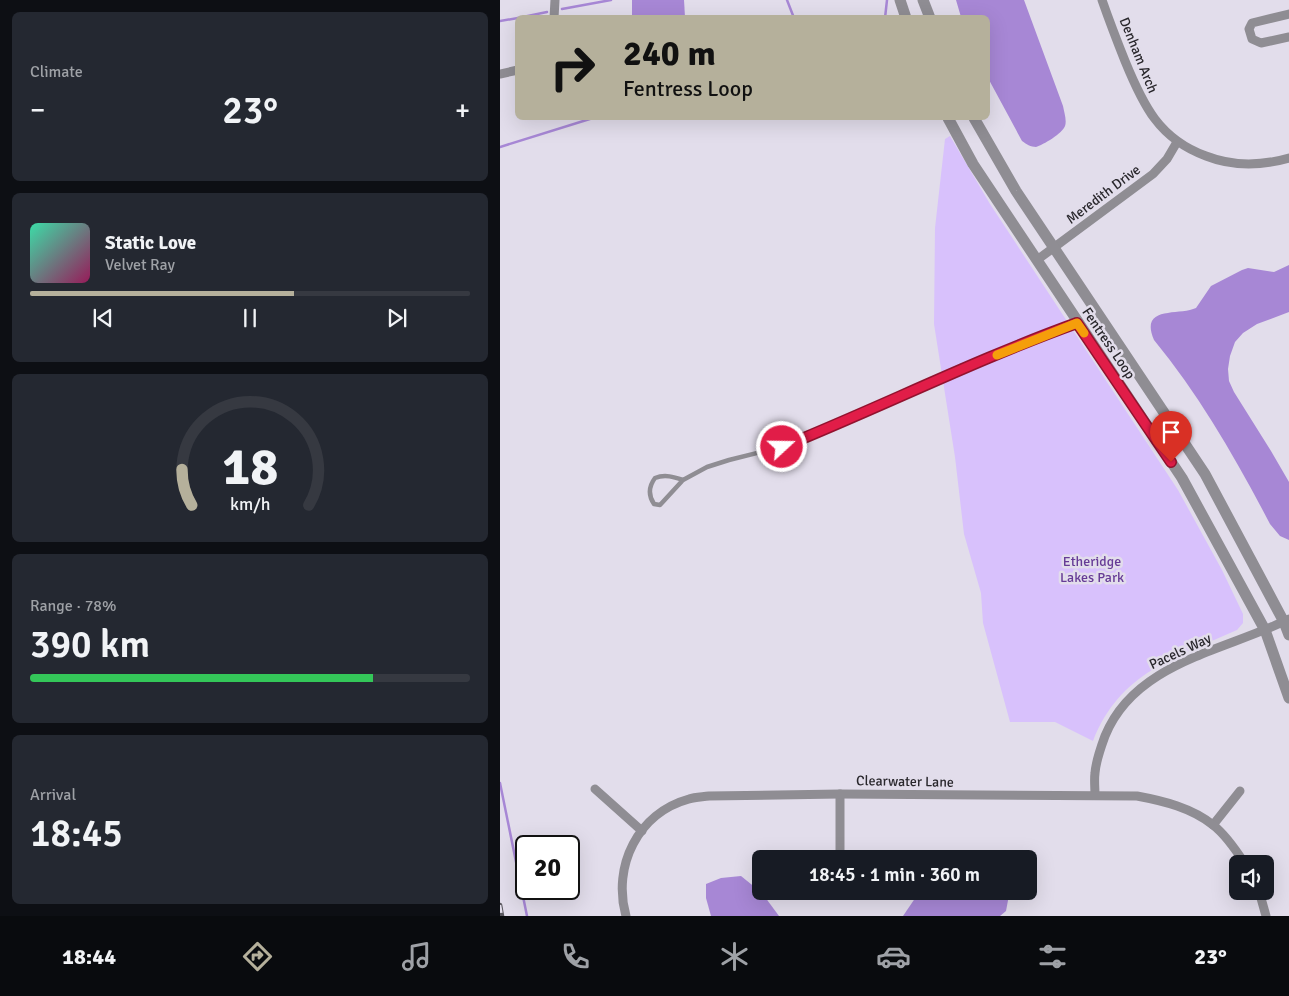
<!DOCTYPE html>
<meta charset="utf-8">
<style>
:root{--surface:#171b24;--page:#242831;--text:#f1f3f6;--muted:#9ea1a6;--line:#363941;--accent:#b5b09b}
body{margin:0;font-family:Signika,sans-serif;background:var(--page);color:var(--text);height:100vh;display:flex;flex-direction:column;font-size:19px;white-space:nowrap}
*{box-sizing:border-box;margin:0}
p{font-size:16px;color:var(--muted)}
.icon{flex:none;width:28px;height:28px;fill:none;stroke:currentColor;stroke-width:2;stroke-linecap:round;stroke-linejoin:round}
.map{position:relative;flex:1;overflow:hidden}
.panel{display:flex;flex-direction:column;gap:12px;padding:12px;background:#0d0f14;width:500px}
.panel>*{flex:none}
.hud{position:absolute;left:15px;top:15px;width:475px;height:105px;border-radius:8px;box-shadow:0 5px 20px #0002;background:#b5b09b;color:#111;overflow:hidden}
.buttons{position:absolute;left:729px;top:855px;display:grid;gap:10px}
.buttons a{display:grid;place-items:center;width:45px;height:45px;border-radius:8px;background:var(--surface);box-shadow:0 5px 20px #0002;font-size:25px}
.speed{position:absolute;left:15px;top:835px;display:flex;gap:10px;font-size:25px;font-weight:700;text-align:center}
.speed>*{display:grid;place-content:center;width:65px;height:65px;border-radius:50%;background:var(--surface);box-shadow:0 5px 20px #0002;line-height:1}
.speed .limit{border:2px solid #111;border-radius:8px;background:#fff;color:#111}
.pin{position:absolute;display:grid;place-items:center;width:42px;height:42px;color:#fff;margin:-51px -21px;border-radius:50% 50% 50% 0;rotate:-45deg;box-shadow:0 0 5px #0007}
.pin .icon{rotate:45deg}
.me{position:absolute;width:55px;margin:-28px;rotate:69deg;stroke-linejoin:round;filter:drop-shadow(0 0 4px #0008)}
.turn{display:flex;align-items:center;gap:18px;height:105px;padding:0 25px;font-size:22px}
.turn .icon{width:65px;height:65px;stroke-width:2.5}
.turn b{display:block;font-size:35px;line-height:42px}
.big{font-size:38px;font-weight:600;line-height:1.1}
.panel .tile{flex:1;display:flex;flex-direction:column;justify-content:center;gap:8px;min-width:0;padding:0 18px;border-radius:8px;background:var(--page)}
.panel .dial{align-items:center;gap:0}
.dial svg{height:130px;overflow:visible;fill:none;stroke:var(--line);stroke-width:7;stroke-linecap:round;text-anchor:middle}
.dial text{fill:var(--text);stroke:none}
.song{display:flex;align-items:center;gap:15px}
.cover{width:60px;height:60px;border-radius:8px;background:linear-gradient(135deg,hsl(160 70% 55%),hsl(330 70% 35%))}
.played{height:5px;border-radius:2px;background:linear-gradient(90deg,var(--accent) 60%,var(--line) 60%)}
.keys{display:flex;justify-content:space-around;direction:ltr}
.heat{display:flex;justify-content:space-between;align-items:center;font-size:28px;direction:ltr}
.charge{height:8px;border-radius:4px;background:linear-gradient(90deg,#34c759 78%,var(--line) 0)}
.trip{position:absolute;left:252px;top:850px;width:285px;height:50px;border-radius:8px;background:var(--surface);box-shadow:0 5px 20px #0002;font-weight:600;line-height:50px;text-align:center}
.dock{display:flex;height:80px;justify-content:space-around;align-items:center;background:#090b0e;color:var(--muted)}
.dock .icon{width:35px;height:35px}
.dock .selected{color:var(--accent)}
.dock b{font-size:22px;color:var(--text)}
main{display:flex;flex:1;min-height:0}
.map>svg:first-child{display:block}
</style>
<main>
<section class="panel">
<div class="tile"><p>Climate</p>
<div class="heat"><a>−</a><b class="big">23°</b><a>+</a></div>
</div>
<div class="tile">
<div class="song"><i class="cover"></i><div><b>Static Love</b><p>Velvet Ray</p></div></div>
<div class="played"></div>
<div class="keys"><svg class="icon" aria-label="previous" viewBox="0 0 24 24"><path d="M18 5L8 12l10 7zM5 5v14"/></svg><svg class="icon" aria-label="pause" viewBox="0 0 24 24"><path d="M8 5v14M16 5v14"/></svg><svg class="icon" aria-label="next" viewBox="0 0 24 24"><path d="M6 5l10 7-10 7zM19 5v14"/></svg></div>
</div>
<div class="tile dial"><svg viewBox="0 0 100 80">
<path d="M14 69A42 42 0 1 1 86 69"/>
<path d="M14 69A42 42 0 0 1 8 47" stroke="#b5b09b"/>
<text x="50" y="56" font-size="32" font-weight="700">18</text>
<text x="50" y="72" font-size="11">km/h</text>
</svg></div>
<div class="tile"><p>Range · 78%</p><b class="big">390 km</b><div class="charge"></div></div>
<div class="tile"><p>Arrival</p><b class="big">18:45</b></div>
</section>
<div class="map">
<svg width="789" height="916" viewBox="0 0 789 916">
<rect width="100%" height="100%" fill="#e2ddeb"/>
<!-- green -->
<path fill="#d8c1fc" d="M450 136 490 204 678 490 722 570 743 614V623L737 630C675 658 620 672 593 741L555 722H510L483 623 481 593 464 534 455 457 434 324 435 228 445 139Z"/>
<!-- water -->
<g fill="#a787d5">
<path d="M132 0H184L185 17H132Z"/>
<path d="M456 0H524L563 106C564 112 567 120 565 126 563 133 543 145 536 147 531 147 526 144 522 141L488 78V18L461 17Z"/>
<path d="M789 265V312L757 324 743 333 735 342 730 356 728 369 729 381 734 392 771 451 789 482V540L780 536 770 524C736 459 700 396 654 340 639 305 679 316 696 308L711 286 742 270 748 268 774 272Z"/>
<path d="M241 876 262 893 279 916H211L206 898V884L221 878Z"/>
<path d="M420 891H506L509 895 506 911 500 916H403Z"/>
</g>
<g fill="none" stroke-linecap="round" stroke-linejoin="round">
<!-- stream -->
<g stroke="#a787d5" stroke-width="2.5">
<path d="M287 0 294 18"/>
<path d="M62 9 111 0"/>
<path d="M18 18 47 12"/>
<path d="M385 18 387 0"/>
<path d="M0 21 18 18"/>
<path d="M0 147 93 118"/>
<path d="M0 783 27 916"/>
</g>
<!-- service -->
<path stroke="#8f8d93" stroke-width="4.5" d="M183 480C174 477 165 474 155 478 149 486 148 495 154 504L160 505 183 480 207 467 229 460 281 447 331 427 476 363 577 323"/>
<!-- minor -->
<g stroke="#8f8d93" stroke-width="9">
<path d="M602 0C609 20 617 41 625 61 643 105 659 139 706 156 734 167 761 166 789 158"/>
<path d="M789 14 752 23 749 29 752 39 761 43 789 37"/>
<path d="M54 18 55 0"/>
<path d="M0 74 18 70"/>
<path d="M537 260 653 174 667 159 677 142"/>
<path d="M95 789 142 831"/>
<path d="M595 795C595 788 594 780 595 773 596 760 601 747 605 736 635 662 725 651 789 619"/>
<path d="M713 825 740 791"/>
<path d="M340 859V794"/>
<path d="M759 891 766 916"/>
<path d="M126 916C112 866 138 813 189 799 195 797 202 797 209 796L340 794 637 796C664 801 692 808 713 825 726 835 736 850 745 864"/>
</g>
<!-- tertiary -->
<g stroke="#8f8d93" stroke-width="11">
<path d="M400 0 406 18"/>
<path d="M423 0 430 18"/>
<path d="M448 118 473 164 682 478 765 630 789 698"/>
<path d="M474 118 516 191 705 474 784 622 789 635"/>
</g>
<defs>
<path id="rail" d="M0 905 2 916"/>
</defs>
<!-- rail casing -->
<use href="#rail" stroke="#59575e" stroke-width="4.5"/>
<!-- rail -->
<use href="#rail" stroke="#e2ddeb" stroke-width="2.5" stroke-dasharray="8" stroke-linecap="butt"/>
</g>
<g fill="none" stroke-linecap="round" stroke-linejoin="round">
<defs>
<path id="route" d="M282 447C381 407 477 359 577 323L671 462"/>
</defs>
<!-- route casing -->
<use href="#route" stroke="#92132f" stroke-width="12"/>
<!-- route -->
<use href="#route" stroke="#e11d48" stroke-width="9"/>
<!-- slow -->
<path stroke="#f59e0b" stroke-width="9" d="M497 355 577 323 584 333"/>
</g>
<g text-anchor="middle" stroke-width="5" stroke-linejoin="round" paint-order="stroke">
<!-- street labels -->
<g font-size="14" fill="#29272c" stroke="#e2ddeb">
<text transform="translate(639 55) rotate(68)" y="5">Denham Arch</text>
<text transform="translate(603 194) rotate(-37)" y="5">Meredith Drive</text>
<text transform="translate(609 343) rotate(56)" y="5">Fentress Loop</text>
<text transform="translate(680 651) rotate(-25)" y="5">Pacels Way</text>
<text transform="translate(405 781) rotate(1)" y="5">Clearwater Lane</text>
</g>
<!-- park labels -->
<g font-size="14" fill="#663b96" stroke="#e2ddeb">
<text x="592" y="566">Etheridge<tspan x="592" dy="16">Lakes Park</tspan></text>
</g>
</g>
</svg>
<div class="buttons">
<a><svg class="icon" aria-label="sound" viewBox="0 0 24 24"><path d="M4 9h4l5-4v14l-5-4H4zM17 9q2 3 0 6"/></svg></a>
</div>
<div class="speed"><div class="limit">20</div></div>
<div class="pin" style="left:671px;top:462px;background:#d93025"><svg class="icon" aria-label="arrive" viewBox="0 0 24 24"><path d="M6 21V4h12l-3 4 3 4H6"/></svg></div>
<svg class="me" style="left:282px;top:447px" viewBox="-20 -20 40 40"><circle r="17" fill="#e11d48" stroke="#fff" stroke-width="3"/><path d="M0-11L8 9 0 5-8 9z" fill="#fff"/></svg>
<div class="trip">18:45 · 1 min · 360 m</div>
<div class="hud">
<div class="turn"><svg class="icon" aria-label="right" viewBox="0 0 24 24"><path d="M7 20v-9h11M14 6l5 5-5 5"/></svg><div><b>240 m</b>Fentress Loop</div></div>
</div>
</div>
</main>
<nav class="dock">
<b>18:44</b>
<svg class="icon selected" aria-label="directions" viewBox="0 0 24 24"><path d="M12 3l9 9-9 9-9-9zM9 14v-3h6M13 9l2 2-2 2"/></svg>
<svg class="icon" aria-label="music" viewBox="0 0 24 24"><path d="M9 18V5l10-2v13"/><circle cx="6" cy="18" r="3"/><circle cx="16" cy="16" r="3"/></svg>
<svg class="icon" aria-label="phone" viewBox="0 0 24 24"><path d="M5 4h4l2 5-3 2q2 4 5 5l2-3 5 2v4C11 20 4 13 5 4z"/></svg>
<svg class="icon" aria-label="climate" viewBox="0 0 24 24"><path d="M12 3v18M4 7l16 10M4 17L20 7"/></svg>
<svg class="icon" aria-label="car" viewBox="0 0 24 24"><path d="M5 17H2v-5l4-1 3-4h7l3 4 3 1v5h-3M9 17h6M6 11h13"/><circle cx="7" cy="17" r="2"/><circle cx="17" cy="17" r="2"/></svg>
<svg class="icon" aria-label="filters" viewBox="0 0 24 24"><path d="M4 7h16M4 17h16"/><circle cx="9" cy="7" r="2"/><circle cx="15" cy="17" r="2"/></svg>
<b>23°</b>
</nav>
